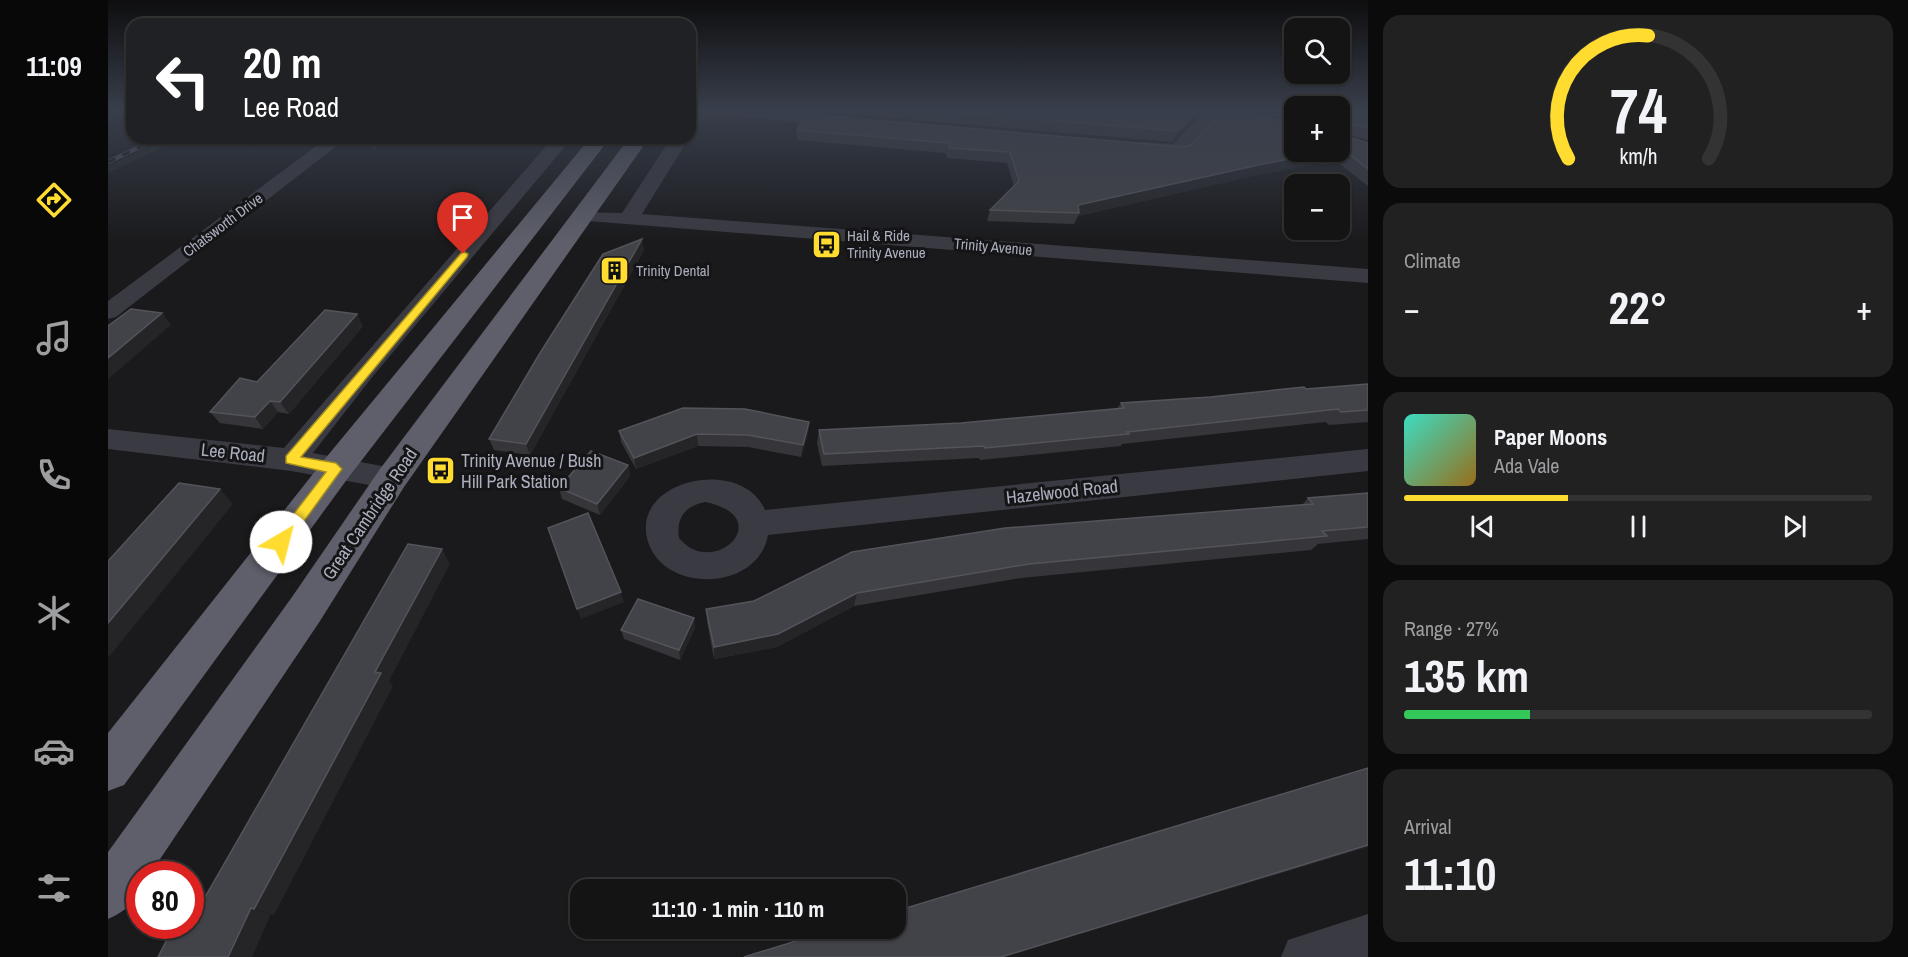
<!DOCTYPE html>
<meta charset="utf-8">
<style>
:root{--surface:#141415;--page:#212122;--text:#f1f3f6;--muted:#9d9ea0;--line:#333334;--accent:#ffdc2f}
body{margin:0;font-family:"Archivo Narrow",sans-serif;background:var(--page);color:var(--text);height:100vh;display:flex;flex-direction:column;font-size:22px;white-space:nowrap}
*{box-sizing:border-box;margin:0}
p{font-size:20px;color:var(--muted)}
.icon{flex:none;width:33px;height:33px;fill:none;stroke:currentColor;stroke-width:2;stroke-linecap:round;stroke-linejoin:round}
.map{position:relative;flex:1;overflow:hidden}
.details{display:flex;flex-direction:column;gap:15px;padding:15px;background:#0b0b0c;width:540px}
.details>*{flex:none}
.top-card{position:absolute;left:18px;top:18px;width:570px;height:126px;border-radius:18px;box-shadow:0 2px 4px #0004,0 0 0 2px var(--line);background:#202124;color:#fff;overflow:hidden}
.tools{position:absolute;left:1176px;top:18px;display:grid;gap:12px}
.tools a{display:grid;place-items:center;width:66px;height:66px;border-radius:12px;background:var(--surface);box-shadow:0 2px 4px #0004,0 0 0 2px var(--line);font-size:30px}
.speed{position:absolute;left:18px;top:861px;display:flex;gap:12px;font-size:30px;font-weight:700;text-align:center}
.speed>*{display:grid;place-content:center;width:78px;height:78px;border-radius:50%;background:var(--surface);box-shadow:0 2px 4px #0004,0 0 0 2px var(--line);line-height:1}
.speed .limit{border:9px solid #d22;background:#fff;color:#111}
.pin{position:absolute;display:grid;place-items:center;width:51px;height:51px;color:#fff;margin:-62px -26px;border-radius:50% 50% 50% 0;rotate:-45deg;box-shadow:0 0 6px #0007}
.pin .icon{rotate:45deg}
.me{position:absolute;width:66px;margin:-33px;rotate:37deg;stroke-linejoin:round;filter:drop-shadow(0 0 4px #0008)}
.turn{display:flex;align-items:center;gap:21px;height:126px;padding:0 18px;font-size:27px}
.turn .icon{width:78px;height:78px;stroke-width:2.5}
.turn b{display:block;font-size:42px;line-height:51px}
.big{font-size:45px;font-weight:800;line-height:1.1}
.details .card{flex:1;display:flex;flex-direction:column;justify-content:center;gap:9px;min-width:0;padding:0 21px;border-radius:18px;background:var(--page)}
.details .dial{align-items:center;gap:0}
.dial svg{height:156px;overflow:visible;fill:none;stroke:var(--line);stroke-width:7;stroke-linecap:round;text-anchor:middle}
.dial text{fill:var(--text);stroke:none}
.song{display:flex;align-items:center;gap:18px}
.cover{width:72px;height:72px;border-radius:9px;background:linear-gradient(135deg,hsl(170 70% 55%),hsl(40 70% 35%))}
.played{height:6px;border-radius:3px;background:linear-gradient(90deg,var(--accent) 35%,var(--line) 35%)}
.keys{display:flex;justify-content:space-around;direction:ltr}
.heat{display:flex;justify-content:space-between;align-items:center;font-size:33px;direction:ltr}
.charge{height:9px;border-radius:4px;background:linear-gradient(90deg,#34c759 27%,var(--line) 0)}
.trip{position:absolute;left:462px;top:879px;width:336px;height:60px;border-radius:18px;background:var(--surface);box-shadow:0 2px 4px #0004,0 0 0 2px var(--line);font-weight:800;line-height:60px;text-align:center}
main{display:flex;flex:1;min-height:0}
.tabs{display:flex;flex-direction:column;width:108px;justify-content:space-around;align-items:center;background:#080808;color:var(--muted)}
.tabs .icon{width:42px;height:42px}
.tabs .selected{color:var(--accent)}
.tabs b{font-size:27px;color:var(--text)}
.map>svg:first-child{display:block}
</style>
<main>
<nav class="tabs">
<b>11:09</b>
<svg class="icon selected" aria-label="directions" viewBox="0 0 24 24"><path d="M12 3l9 9-9 9-9-9zM9 14v-3h6M13 9l2 2-2 2"/></svg>
<svg class="icon" aria-label="music" viewBox="0 0 24 24"><path d="M9 18V5l10-2v13"/><circle cx="6" cy="18" r="3"/><circle cx="16" cy="16" r="3"/></svg>
<svg class="icon" aria-label="phone" viewBox="0 0 24 24"><path d="M5 4h4l2 5-3 2q2 4 5 5l2-3 5 2v4C11 20 4 13 5 4z"/></svg>
<svg class="icon" aria-label="climate" viewBox="0 0 24 24"><path d="M12 3v18M4 7l16 10M4 17L20 7"/></svg>
<svg class="icon" aria-label="car" viewBox="0 0 24 24"><path d="M5 17H2v-5l4-1 3-4h7l3 4 3 1v5h-3M9 17h6M6 11h13"/><circle cx="7" cy="17" r="2"/><circle cx="17" cy="17" r="2"/></svg>
<svg class="icon" aria-label="filters" viewBox="0 0 24 24"><path d="M4 7h16M4 17h16"/><circle cx="9" cy="7" r="2"/><circle cx="15" cy="17" r="2"/></svg>
</nav>
<div class="map">
<svg width="1260" height="957" viewBox="0 0 1260 957">
<rect width="100%" height="100%" fill="#1a1a1c"/>
<!-- green -->
<path fill="#1f2822" d="M61 138H74L0 173V166Z"/>
<g fill="none" stroke-linecap="round" stroke-linejoin="round">
<!-- minor -->
<g fill="#3a3a42" fill-rule="evenodd">
<path d="M589 109H659L737 116 745 121 737 126 613 115 598 117 582 127V114Z"/>
<path d="M1099 109H1116L1076 154 1035 152 1026 147 1035 142 1065 144Z"/>
<path d="M219 138H239L8 317 0 319V301Z"/>
<path d="M445 138H464L265 376 205 453 295 470 299 478 295 486 284 489 183 471 0 449V429L176 448Z"/>
<path d="M563 138H581L534 214 1260 269V283L468 220 465 216 468 212 514 213Z"/>
<path d="M1260 449V471L660 535C650 593 552 594 539 538 525 479 634 456 657 510ZM597 502C671 517 605 580 571 538 568 518 577 506 597 502Z"/>
<path d="M1260 914V957H1173L1180 940Z"/>
</g>
<!-- trunk -->
<g fill="#5e5f6a" fill-rule="evenodd">
<path d="M482 138H502L240 478 16 785 0 791V733L216 460Z"/>
<path d="M521 138H541L296 487 212 621 42 874H32C32 898 21 910 0 919V852L184 597 272 469Z"/>
</g>
<defs>
<path id="rail" d="M0 162 51 138"/>
</defs>
<!-- rail casing -->
<use href="#rail" stroke="#4d4e57" stroke-width="4.5"/>
<!-- rail -->
<use href="#rail" stroke="#151517" stroke-width="3" stroke-dasharray="8" stroke-linecap="butt"/>
</g>
<!-- wall -->
<g fill="#36363a">
<path d="M704 109H1096L1064 142 704 111Z"/>
<path d="M1140 109H1186V122Z"/>
<path d="M1232 109 1260 111V140L1237 134V136L1260 143V186L1224 158 1219 165 1211 163 1149 175 970 216 966 224 879 221 882 210 906 186 899 163 839 158 838 153 689 140V130L1075 147 1083 145 1186 152H1232Z"/>
<path d="M257 138H279L266 149Z"/>
<path d="M536 250 422 455 386 450 381 439Z"/>
<path d="M255 326 181 414 170 412 155 429 112 423 102 412 149 382Z"/>
<path d="M1260 384V422L1221 425 1218 422 1014 444 1013 446 872 460 871 458 714 466 709 443 711 430 853 423 1009 409 1013 403 1102 397Z"/>
<path d="M701 422 700 434 693 457 640 447 590 446 528 469 513 442 511 431Z"/>
<path d="M520 465 522 476 492 515 454 499 451 488Z"/>
<path d="M1260 493V539L1210 544 1203 550 913 578 746 606 669 647 606 659 599 622 598 609 1194 505 1200 498Z"/>
<path d="M586 618 587 628 572 660 516 639 513 630Z"/>
</g>
<!-- shaded-wall -->
<g fill="#252528">
<path d="M0 109H24V111L0 121Z"/>
<path d="M1091 109H1096L1064 142 1069 131Z"/>
<path d="M261 138H279L266 149Z"/>
<path d="M1218 152 1211 163 1149 175 970 216 971 213 970 205 1155 164Z"/>
<path d="M534 239 536 250 422 455 418 444Z"/>
<path d="M54 313 63 325 0 379V358Z"/>
<path d="M249 314 255 326 181 414 172 402Z"/>
<path d="M162 401 170 412 155 429 147 417Z"/>
<path d="M701 422 700 434 693 457 695 445Z"/>
<path d="M589 434 590 446 528 469 526 458Z"/>
<path d="M520 465 522 476 492 515 489 504Z"/>
<path d="M112 489 125 504 0 658V623Z"/>
<path d="M334 549 342 564 281 681 285 686 166 915 146 909 267 672Z"/>
<path d="M513 592 516 602 473 619 469 609Z"/>
<path d="M749 593 746 606 669 647 606 659V647Z"/>
<path d="M586 618 587 628 572 660 571 650Z"/>
<path d="M1260 845V847L897 957H893Z"/>
<path d="M143 908 163 914 144 957H120Z"/>
</g>
<!-- building -->
<g fill="#424348" stroke="#53545a" stroke-width="1.5">
<path d="M806 109H1091L1069 131Z"/>
<path d="M1116 109H1128L1186 124V152H1228L1226 154 1218 152 1155 164 970 205 971 213 882 210 911 181 902 152 841 148V143L689 130 697 114 1075 147 1083 145Z"/>
<path d="M1232 109H1254L1260 111V128L1239 123 1236 125 1237 136 1260 143V169L1232 147Z"/>
<path d="M534 239 418 444 381 439 432 353 495 254Z"/>
<path d="M23 309 54 313 0 358V326Z"/>
<path d="M217 310 249 314 172 402 162 401 147 417 102 412 132 378 149 382Z"/>
<path d="M1260 384V410L1233 412 1230 409 1019 432 1021 434 877 448 876 446 716 454 711 430 853 423 1016 408 1013 403 1102 397 1196 387 1198 389Z"/>
<path d="M575 408 637 409 701 422 695 445 640 435 589 434 526 458 511 431Z"/>
<path d="M483 451 520 465 489 504 451 488Z"/>
<path d="M71 483 112 489 0 623V561Z"/>
<path d="M1260 493V527L1214 531 1219 536 921 564 749 593 670 634 606 647 598 609 646 601 744 552 897 528 1205 504 1200 498Z"/>
<path d="M480 513 513 592 469 609 440 528Z"/>
<path d="M300 544 334 549 267 672 273 673 146 909 143 908 120 957H50L66 926H82V911H89Z"/>
<path d="M530 599 586 618 571 650 513 630Z"/>
<path d="M1260 768V845L893 957H636L730 928H788V911Z"/>
</g>
<!-- sky -->
<linearGradient id="sky" x2="0" y2="1"><stop stop-color="#0e0e0f"/><stop offset="0.45" stop-color="#383e4b"/><stop offset="1" stop-color="#383e4b" stop-opacity="0"/></linearGradient>
<rect width="1260" height="243" fill="url(#sky)"/>
<!-- route -->
<path fill="#ffdc2f" stroke="#a68f1f" stroke-width="1.5" d="M355 251 360 254 359 257 193 457 228 463 234 469 178 546H167L165 542 167 538 218 472 178 463V456Z"/>
<!-- icons -->
<defs>
<symbol id="bus-square" viewBox="-11 -11 22 22"><rect x="-9" y="-9" width="18" height="18" rx="4" fill="#ffdc2f" stroke="#151517"/><path d="M-5-6H5V4H4V6H2V4H-2V6H-4V4H-5ZM-3.5-4V0h7V-4ZM-3.5 1.2v1.5H-2V1.2ZM2 1.2v1.5H3.5V1.2Z" fill="#111"/></symbol>
<symbol id="building-square" viewBox="-11 -11 22 22"><rect x="-9" y="-9" width="18" height="18" rx="4" fill="#ffdc2f" stroke="#151517"/><path d="M-4-6H4V6H1V3H-1V6H-4ZM-2.5-4.3h1.7v1.8h-1.7ZM.8-4.3h1.7v1.8H.8ZM-2.5-1h1.7V.8h-1.7ZM.8-1h1.7V.8H.8Z" fill="#111"/></symbol>
</defs>
<g fill-rule="evenodd">
<use href="#bus-square" x="702" y="228" width="33" height="33"/>
<use href="#building-square" x="490" y="254" width="33" height="33"/>
<use href="#bus-square" x="316" y="454" width="33" height="33"/>
</g>
<g text-anchor="middle" stroke-width="6" stroke-linejoin="round" paint-order="stroke">
<!-- far-street labels -->
<g font-size="15" fill="#abaebd" stroke="#151517">
<text transform="translate(115 225) rotate(-37)" y="5">Chatsworth Drive</text>
<text transform="translate(885 247) rotate(5)" y="5">Trinity Avenue</text>
</g>
<!-- far-poi labels -->
<g font-size="15" fill="#abaebd" stroke="#151517" text-anchor="start">
<text x="739" y="241">Hail &amp; Ride<tspan x="739" dy="17">Trinity Avenue</tspan></text>
<text x="528" y="276">Trinity Dental</text>
</g>
<!-- street labels -->
<g font-size="18" fill="#abaebd" stroke="#151517">
<text transform="translate(125 453) rotate(6)" y="6">Lee Road</text>
<text transform="translate(954 492) rotate(-6)" y="6">Hazelwood Road</text>
<text transform="translate(262 514) rotate(-56)" y="6">Great Cambridge Road</text>
</g>
<!-- poi labels -->
<g font-size="18" fill="#abaebd" stroke="#151517" text-anchor="start">
<text x="353" y="467">Trinity Avenue / Bush<tspan x="353" dy="21">Hill Park Station</tspan></text>
</g>
</g>
</svg>
<div class="tools">
<a><svg class="icon" aria-label="search" viewBox="0 0 24 24"><circle cx="10" cy="10" r="6"/><path d="M15 15l6 6"/></svg></a>
<a>+</a>
<a>−</a>
</div>
<div class="speed"><div class="limit">80</div></div>
<div class="pin" style="left:355px;top:254px;background:#d93025"><svg class="icon" aria-label="arrive" viewBox="0 0 24 24"><path d="M6 21V4h12l-3 4 3 4H6"/></svg></div>
<svg class="me" style="left:173px;top:542px" viewBox="-20 -20 40 40"><circle r="19" fill="#fff"/><path d="M0-13L10 11 0 6-10 11z" fill="#ffdc2f"/></svg>
<div class="trip">11:10 · 1 min · 110 m</div>
<div class="top-card">
<div class="turn"><svg class="icon" aria-label="left" viewBox="0 0 24 24"><path d="M17 20v-9H6M10 6l-5 5 5 5"/></svg><div><b>20 m</b>Lee Road</div></div>
</div>
</div>
<section class="details">
<div class="card dial"><svg viewBox="0 0 100 80">
<path d="M14 69A42 42 0 1 1 86 69"/>
<path d="M14 69A42 42 0 0 1 55 6" stroke="#ffdc2f"/>
<text x="50" y="56" font-size="32" font-weight="700">74</text>
<text x="50" y="72" font-size="11">km/h</text>
</svg></div>
<div class="card"><p>Climate</p>
<div class="heat"><a>−</a><b class="big">22°</b><a>+</a></div>
</div>
<div class="card">
<div class="song"><i class="cover"></i><div><b>Paper Moons</b><p>Ada Vale</p></div></div>
<div class="played"></div>
<div class="keys"><svg class="icon" aria-label="previous" viewBox="0 0 24 24"><path d="M18 5L8 12l10 7zM5 5v14"/></svg><svg class="icon" aria-label="pause" viewBox="0 0 24 24"><path d="M8 5v14M16 5v14"/></svg><svg class="icon" aria-label="next" viewBox="0 0 24 24"><path d="M6 5l10 7-10 7zM19 5v14"/></svg></div>
</div>
<div class="card"><p>Range · 27%</p><b class="big">135 km</b><div class="charge"></div></div>
<div class="card"><p>Arrival</p><b class="big">11:10</b></div>
</section>
</main>
